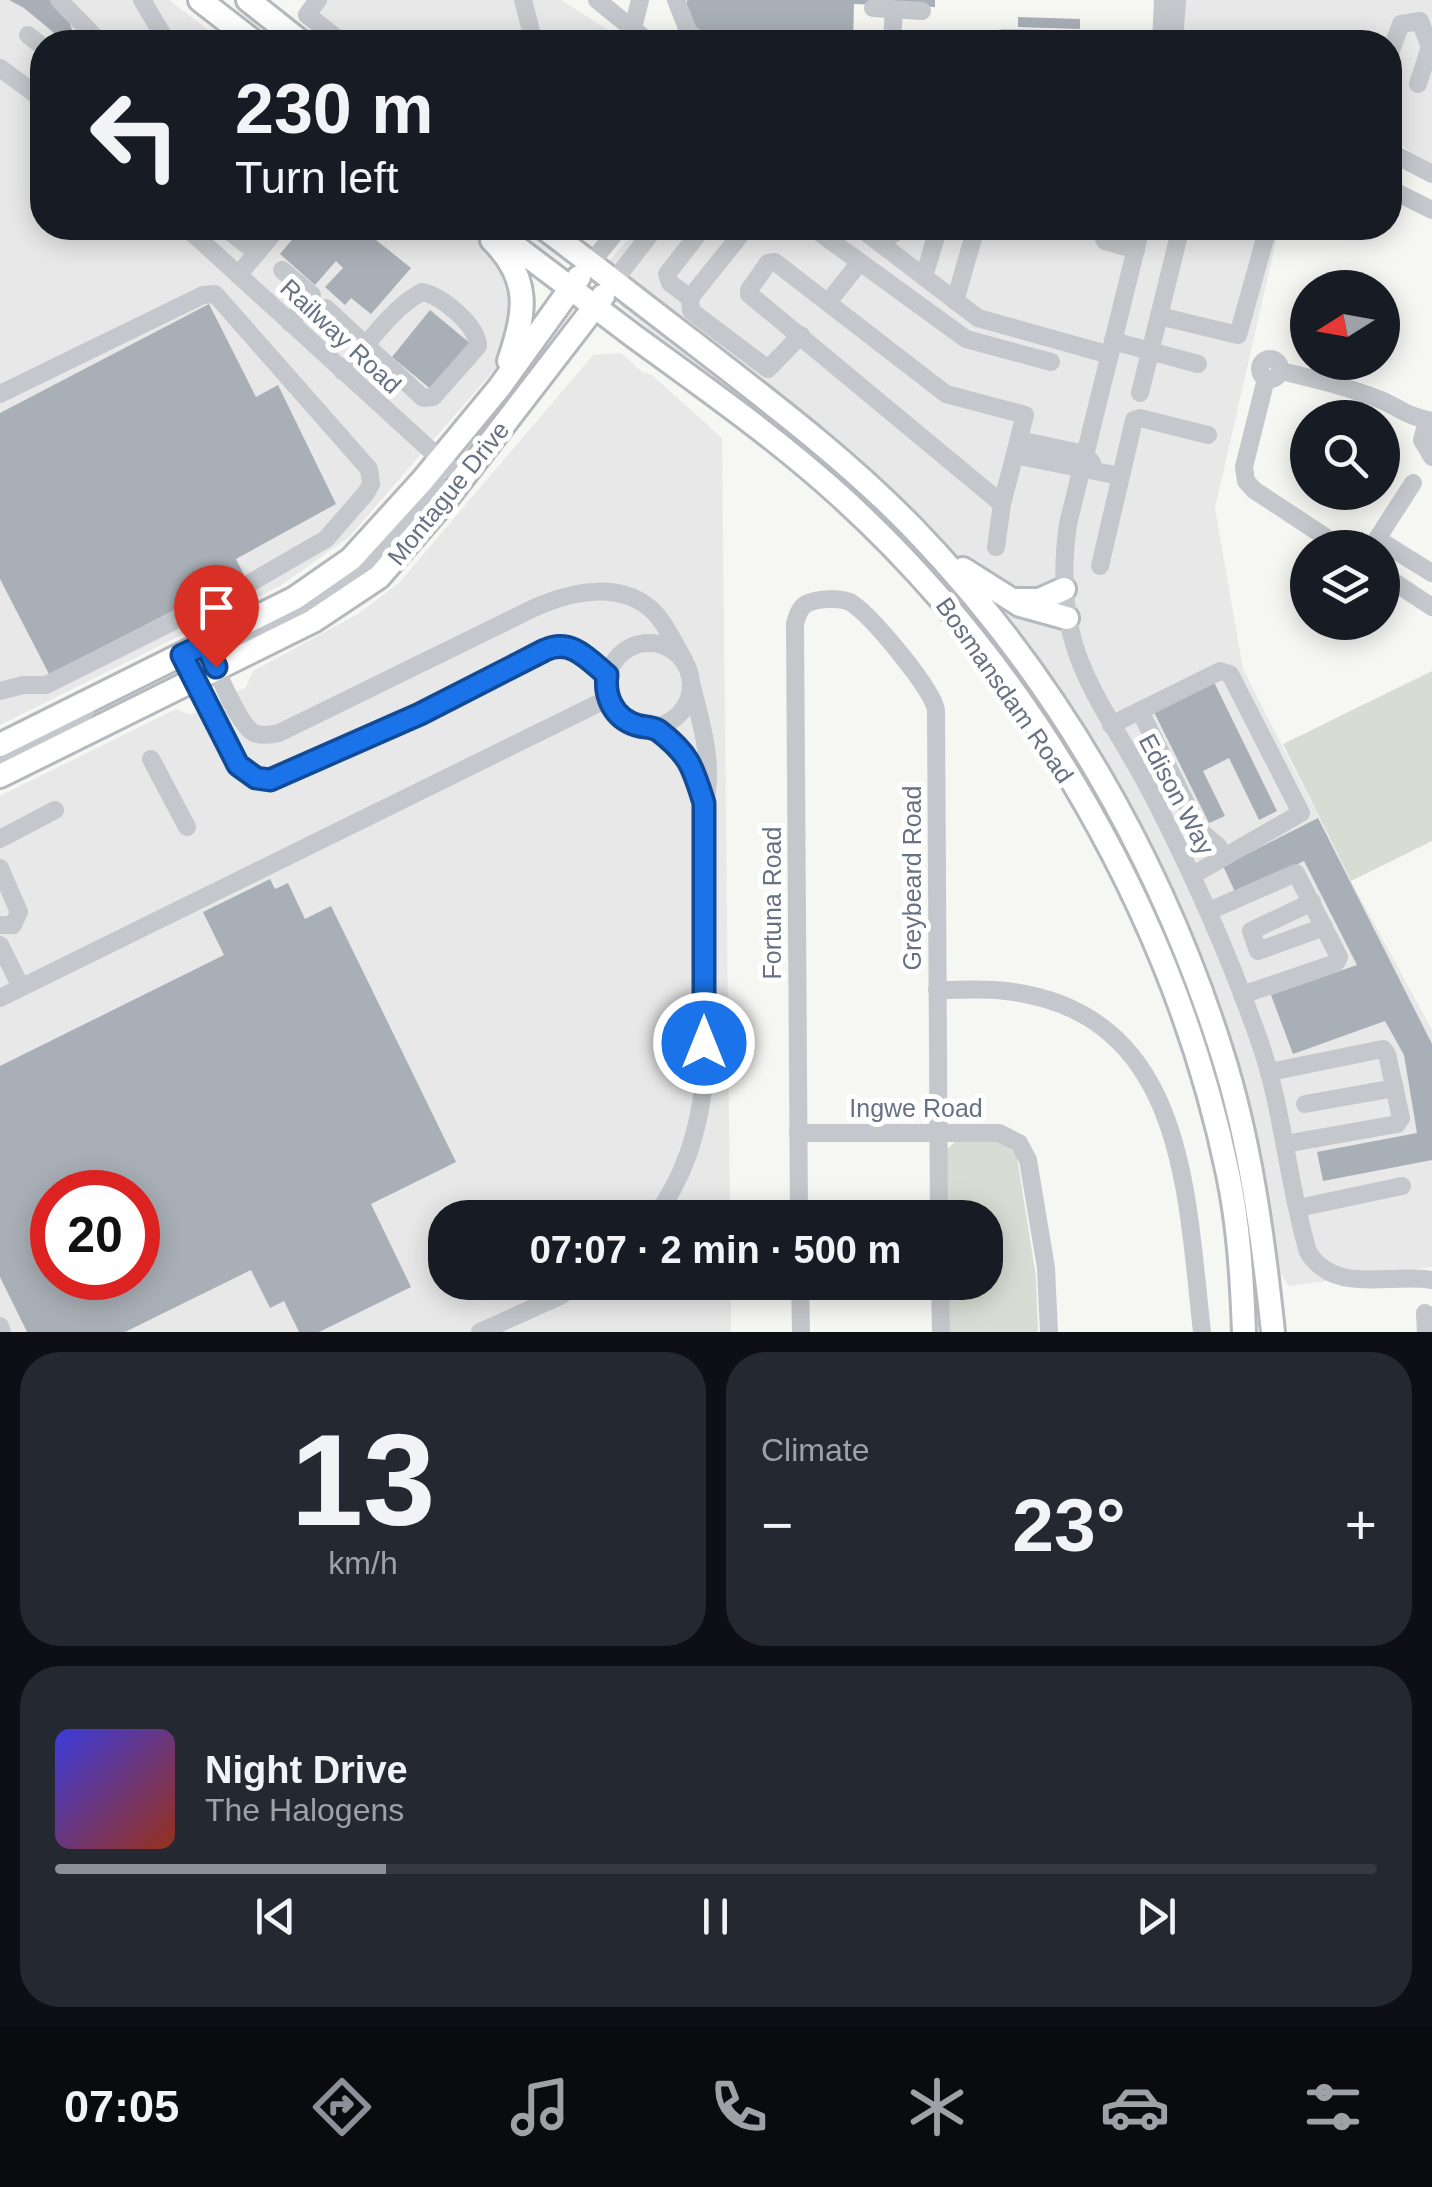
<!DOCTYPE html>
<meta charset="utf-8">
<style>
:root{--surface:#171b24;--page:#242831;--text:#f1f3f6;--muted:#9ea1a6;--line:#363941;--accent:#8c9099}
body{margin:0;font-family:Helvetica,sans-serif;background:var(--page);color:var(--text);height:100vh;display:flex;flex-direction:column;font-size:38px;white-space:nowrap}
*{box-sizing:border-box;margin:0}
p{font-size:32px;color:var(--muted)}
.icon{flex:none;width:55px;height:55px;fill:none;stroke:currentColor;stroke-width:2;stroke-linecap:round;stroke-linejoin:round}
.map{position:relative;height:1332px;overflow:hidden}
.drawer{display:flex;flex-direction:column;gap:20px;padding:20px;background:#0d0f14;flex:1}
.drawer>*{flex:none}
.hud{position:absolute;left:30px;top:30px;width:1372px;height:210px;border-radius:40px;box-shadow:0 5px 25px #0003;background:#171b24;color:var(--text);overflow:hidden}
.needle{width:65px;rotate:259deg}
.controls{position:absolute;left:1290px;top:270px;display:grid;gap:20px}
.controls a{display:grid;place-items:center;width:110px;height:110px;border-radius:50%;background:var(--surface);box-shadow:0 5px 25px #0003;font-size:50px}
.speed{position:absolute;left:30px;top:1170px;display:flex;gap:20px;font-size:50px;font-weight:700;text-align:center}
.speed>*{display:grid;place-content:center;width:130px;height:130px;border-radius:50%;background:var(--surface);box-shadow:0 5px 25px #0003;line-height:1}
.speed .limit{border:15px solid #d22;background:#fff;color:#111}
.pin{position:absolute;display:grid;place-items:center;width:85px;height:85px;color:#fff;margin:-102px -42px;border-radius:50% 50% 50% 0;rotate:-45deg;box-shadow:0 0 10px #0007}
.pin .icon{rotate:45deg}
.me{position:absolute;width:110px;margin:-55px;rotate:0deg;stroke-linejoin:round;filter:drop-shadow(0 0 8px #0008)}
.turn{display:flex;align-items:center;gap:35px;height:210px;padding:0 40px;font-size:45px}
.turn .icon{width:130px;height:130px;stroke-width:2.5}
.turn b{display:block;font-size:70px;line-height:85px}
.big{font-size:75px;font-weight:800;line-height:1.1}
.drawer .tile{flex:1;display:flex;flex-direction:column;justify-content:center;gap:15px;min-width:0;padding:0 35px;border-radius:40px;background:var(--page)}
.drawer .dial{align-items:center;gap:0}
.dial b{font-size:130px;line-height:1}
.song{display:flex;align-items:center;gap:30px}
.cover{width:120px;height:120px;border-radius:15px;background:linear-gradient(135deg,hsl(240 70% 55%),hsl(10 70% 35%))}
.played{height:10px;border-radius:5px;background:linear-gradient(90deg,var(--accent) 25%,var(--line) 25%)}
.keys{display:flex;justify-content:space-around;direction:ltr}
.heat{display:flex;justify-content:space-between;align-items:center;font-size:55px;direction:ltr}
.drawer .tiles{flex:1;display:grid;gap:20px;grid-template-columns:1fr 1fr}
.tile:last-child{grid-column:span 2}
.trip{position:absolute;left:428px;top:1200px;width:575px;height:100px;border-radius:40px;background:var(--surface);box-shadow:0 5px 25px #0003;font-weight:800;line-height:100px;text-align:center}
.tabs{display:flex;height:160px;justify-content:space-around;align-items:center;background:#090b0e;color:var(--muted)}
.tabs .icon{width:70px;height:70px}
.tabs .current{color:var(--accent)}
.tabs b{font-size:45px;color:var(--text)}
.map>svg:first-child{display:block}
</style>
<div class="map">
<svg width="1432" height="1332" viewBox="0 0 1432 1332">
<rect width="100%" height="100%" fill="#f6f6f3"/>
<!-- built -->
<g fill="#e7e8e7" fill-rule="evenodd">
<path d="M0 0H169L224 42H42V228H462L486 246 516 290 501 362 349 537 280 586 0 725Z"/>
<path d="M306 0H561L627 42H333L296 14Z"/>
<path d="M1172 0H1432V165L1390 138V42H1168Z"/>
<path d="M638 228H1279L1215 508 1243 669 1351 881 1432 1030V1267L1289 1286 1263 1248 1224 1053 1102 795 986 628 879 516 591 282Z"/>
<path d="M621 353 642 372 652 375 722 438 730 1217 445 1218V1282L731 1283V1332H0V796L176 709 191 715 246 687 253 671 358 614 399 583 593 355ZM52 1192H138V1278H52Z"/>
</g>
<!-- green -->
<g fill="#d7ddd4">
<path d="M1432 671V841L1351 881 1283 744Z"/>
<path d="M995 1138 1008 1145 1017 1157 1036 1277 1038 1332H948L947 1283 985 1282V1218L946 1217V1150L957 1140Z"/>
</g>
<!-- building -->
<g fill="#a9afb6" fill-rule="evenodd">
<path d="M9 0H54L63 7 77 42H65L24 8Z"/>
<path d="M687 0H935V7L854 4 853 42 710 39 686 19Z"/>
<path d="M1018 17 1080 19V29L1018 27Z"/>
<path d="M302 228H361L411 268 371 314 351 298 345 305 325 287 343 268 336 261 315 285 280 254Z"/>
<path d="M209 304 256 397 278 385 336 504 236 559 244 575 49 674 0 579V413Z"/>
<path d="M430 310 471 344 433 391 392 357Z"/>
<path d="M1213 680 1277 811 1259 820 1229 758 1203 771 1225 816 1209 823 1153 710Z"/>
<path d="M1318 818 1432 1044V1160L1323 1181 1317 1152 1417 1133 1404 1055 1385 1021 1293 1054 1271 995 1357 965 1304 861 1236 894 1223 866Z"/>
<path d="M270 879 275 889 288 883 305 919 331 906 456 1162 371 1204 411 1287 319 1332H299L284 1301 270 1308 251 1270 125 1332H27L0 1277V1066L224 955 203 912ZM52 1192H138V1278H52Z"/>
</g>
<g fill="none" stroke-linecap="round" stroke-linejoin="round">
<defs>
<g id="major">
<path d="M200 0 254 42"/>
<path d="M248 0 301 42"/>
<path d="M491 228C539 264 587 301 635 337 705 388 775 437 839 495 1032 670 1175 919 1228 1174 1239 1226 1242 1279 1244 1332"/>
<path d="M544 228C595 266 644 305 694 343 770 402 846 459 913 528 1054 674 1160 857 1221 1050 1250 1140 1263 1238 1273 1332"/>
<path d="M492 240C531 279 526 312 509 361"/>
<path d="M963 569 1020 605 1067 618"/>
<path d="M1017 600H1039L1064 589"/>
<path d="M0 745 295 598 351 559 422 481 499 388 579 277"/>
<path d="M0 776 313 621 379 577 445 501 603 296"/>
</g>
</defs>
<!-- major casing -->
<use href="#major" stroke="#b5b8bd" stroke-width="28"/>
<!-- minor -->
<g stroke="#c4c7cb" stroke-width="18">
<path d="M59 0 100 42"/>
<path d="M142 0 167 42"/>
<path d="M318 0 307 15 342 42"/>
<path d="M523 0 534 42"/>
<path d="M597 0 649 42"/>
<path d="M676 0 689 33 702 42"/>
<path d="M873 8 922 11"/>
<path d="M633 28 640 0"/>
<path d="M28 35 42 46"/>
<path d="M892 42 894 10"/>
<path d="M976 42 1005 38 1174 42"/>
<path d="M1161 42 1163 0"/>
<path d="M1174 42 1177 0"/>
<path d="M1390 53 1401 24 1420 21 1430 47 1418 84"/>
<path d="M0 68 42 99"/>
<path d="M1390 152 1432 174"/>
<path d="M1390 189 1432 210"/>
<path d="M187 228 462 479"/>
<path d="M225 228 257 253"/>
<path d="M703 228 667 274 670 283 690 298 691 311 768 369 801 335"/>
<path d="M813 228 860 262 829 301"/>
<path d="M860 228 978 318 1110 355"/>
<path d="M1099 228 1105 241 1136 250"/>
<path d="M1141 228 1068 524C1049 658 1104 698 1158 806 1196 881 1230 958 1258 1037 1283 1106 1287 1181 1308 1252 1334 1295 1390 1273 1432 1280"/>
<path d="M880 241 904 228"/>
<path d="M860 262 966 339 1051 362"/>
<path d="M591 263 619 228"/>
<path d="M282 270 312 295 290 323"/>
<path d="M238 275 278 228"/>
<path d="M924 277 937 233"/>
<path d="M614 281 655 228"/>
<path d="M690 298 746 228"/>
<path d="M955 301 975 231"/>
<path d="M326 308 423 398 433 397 478 346C477 325 442 296 422 292 391 308 366 347 343 372"/>
<path d="M1159 316 1238 335 1268 228"/>
<path d="M1113 341 1198 364"/>
<circle cx="1270" cy="369" r="10"/>
<path d="M1281 371C1315 379 1348 387 1381 400 1402 409 1406 416 1432 421"/>
<path d="M1266 379 1244 467 1246 481 1254 490 1342 548"/>
<path d="M1140 393 1179 235 1176 231 1162 228"/>
<path d="M0 394 203 295 215 294 369 469 371 484 366 493 326 539 250 583 46 685H23L0 691"/>
<path d="M1432 423 1425 429 1422 440 1432 457"/>
<path d="M1019 440 1085 454 1092 463"/>
<path d="M1015 455 1120 476"/>
<path d="M438 459 434 490 375 563 330 595 228 645 205 644C214 663 237 724 254 733 262 736 271 735 279 733L536 607C573 591 623 580 655 613 667 626 675 645 684 660"/>
<path d="M1377 539 1413 483"/>
<path d="M996 547 1002 504 1025 415 946 394 775 262 768 263 749 290V294L1002 504"/>
<path d="M1371 548 1377 539 1432 573"/>
<path d="M1100 566 1134 420 1140 418 1208 435"/>
<path d="M1382 574 1432 607"/>
<circle cx="649" cy="685" r="42"/>
<path d="M182 655 238 765 256 779 270 781 421 714 556 645 575 648 607 675"/>
<path d="M1140 711 1200 831 1218 846 1223 856"/>
<path d="M1111 725 1220 671 1230 674 1301 813 1193 875"/>
<path d="M655 727 693 765 701 793"/>
<path d="M0 758 81 718 89 702"/>
<path d="M151 759 187 827"/>
<path d="M0 839 55 810"/>
<path d="M0 868 19 912 13 925H0"/>
<path d="M1312 902 1251 931 1258 951 1324 927"/>
<path d="M1209 911 1296 873 1339 957 1336 963 1242 995"/>
<path d="M0 945 21 987"/>
<path d="M937 990C960 990 984 988 1006 991 1186 1012 1186 1192 1202 1332"/>
<path d="M0 998 609 698"/>
<path d="M1270 1072 1383 1049 1387 1054 1401 1118 1397 1124 1285 1144"/>
<path d="M1305 1104 1395 1088"/>
<path d="M798 1133H999L1019 1143 1028 1160 1046 1268 1049 1332"/>
<path d="M1298 1208 1402 1186"/>
<path d="M654 1218C685 1177 698 1132 704 1083L705 803C714 763 701 722 691 683"/>
<path d="M799 1218 795 624C797 617 799 608 806 604 817 598 843 597 853 604 873 618 932 688 936 710L939 1218"/>
<path d="M800 1282 801 1332"/>
<path d="M940 1282 941 1332"/>
<path d="M1425 1313 1426 1332"/>
<path d="M0 1326 2 1332"/>
<path d="M480 1332 560 1296 581 1282"/>
</g>
<!-- major -->
<use href="#major" stroke="#fff" stroke-width="22"/>
</g>
<g fill="none" stroke-linecap="round" stroke-linejoin="round">
<defs>
<path id="route" d="M216 667 206 644 182 655 238 765 256 778 270 780 420 714 545 650C571 638 588 659 607 675 604 697 614 718 636 725 645 728 652 726 659 731 690 755 693 768 704 803V1043"/>
</defs>
<!-- route casing -->
<use href="#route" stroke="#114b97" stroke-width="25"/>
<!-- route -->
<use href="#route" stroke="#1a73e8" stroke-width="18"/>
</g>
<g text-anchor="middle" stroke-width="10" stroke-linejoin="round" paint-order="stroke">
<!-- street labels -->
<g font-size="25" fill="#667283" stroke="#fff">
<text transform="translate(341 336) rotate(43)" y="9">Railway Road</text>
<text transform="translate(448 493) rotate(-51)" y="9">Montague Drive</text>
<text transform="translate(1005 690) rotate(55)" y="9">Bosmansdam Road</text>
<text transform="translate(1177 794) rotate(62)" y="9">Edison Way</text>
<text transform="translate(912 878) rotate(-90)" y="9">Greybeard Road</text>
<text transform="translate(772 903) rotate(-90)" y="9">Fortuna Road</text>
<text x="916" y="1117">Ingwe Road</text>
</g>
</g>
</svg>
<div class="controls">
<a><svg class="needle" viewBox="-14 -14 28 28"><path d="M0-13l5 13h-10z" fill="#e53935"/><path d="M0 13l5-13h-10z" fill="#9ea1a6"/></svg></a>
<a><svg class="icon" aria-label="search" viewBox="0 0 24 24"><circle cx="10" cy="10" r="6"/><path d="M15 15l6 6"/></svg></a>
<a><svg class="icon" aria-label="layers" viewBox="0 0 24 24"><path d="M12 4l9 5-9 5-9-5zM3 14l9 5 9-5"/></svg></a>
</div>
<div class="speed"><div class="limit">20</div></div>
<div class="pin" style="left:216px;top:667px;background:#d93025"><svg class="icon" aria-label="arrive" viewBox="0 0 24 24"><path d="M6 21V4h12l-3 4 3 4H6"/></svg></div>
<svg class="me" style="left:704px;top:1043px" viewBox="-20 -20 40 40"><circle r="17" fill="#1a73e8" stroke="#fff" stroke-width="3"/><path d="M0-11L8 9 0 5-8 9z" fill="#fff"/></svg>
<div class="trip">07:07 · 2 min · 500 m</div>
<div class="hud">
<div class="turn"><svg class="icon" aria-label="left" viewBox="0 0 24 24"><path d="M17 20v-9H6M10 6l-5 5 5 5"/></svg><div><b>230 m</b>Turn left</div></div>
</div>
</div>
<section class="drawer">
<div class="tiles">
<div class="tile dial"><b>13</b><p>km/h</p></div>
<div class="tile"><p>Climate</p>
<div class="heat"><a>−</a><b class="big">23°</b><a>+</a></div>
</div>
<div class="tile">
<div class="song"><i class="cover"></i><div><b>Night Drive</b><p>The Halogens</p></div></div>
<div class="played"></div>
<div class="keys"><svg class="icon" aria-label="previous" viewBox="0 0 24 24"><path d="M18 5L8 12l10 7zM5 5v14"/></svg><svg class="icon" aria-label="pause" viewBox="0 0 24 24"><path d="M8 5v14M16 5v14"/></svg><svg class="icon" aria-label="next" viewBox="0 0 24 24"><path d="M6 5l10 7-10 7zM19 5v14"/></svg></div>
</div>
</div>
</section>
<nav class="tabs">
<b>07:05</b>
<svg class="icon current" aria-label="directions" viewBox="0 0 24 24"><path d="M12 3l9 9-9 9-9-9zM9 14v-3h6M13 9l2 2-2 2"/></svg>
<svg class="icon" aria-label="music" viewBox="0 0 24 24"><path d="M9 18V5l10-2v13"/><circle cx="6" cy="18" r="3"/><circle cx="16" cy="16" r="3"/></svg>
<svg class="icon" aria-label="phone" viewBox="0 0 24 24"><path d="M5 4h4l2 5-3 2q2 4 5 5l2-3 5 2v4C11 20 4 13 5 4z"/></svg>
<svg class="icon" aria-label="climate" viewBox="0 0 24 24"><path d="M12 3v18M4 7l16 10M4 17L20 7"/></svg>
<svg class="icon" aria-label="car" viewBox="0 0 24 24"><path d="M5 17H2v-5l4-1 3-4h7l3 4 3 1v5h-3M9 17h6M6 11h13"/><circle cx="7" cy="17" r="2"/><circle cx="17" cy="17" r="2"/></svg>
<svg class="icon" aria-label="filters" viewBox="0 0 24 24"><path d="M4 7h16M4 17h16"/><circle cx="9" cy="7" r="2"/><circle cx="15" cy="17" r="2"/></svg>
</nav>
